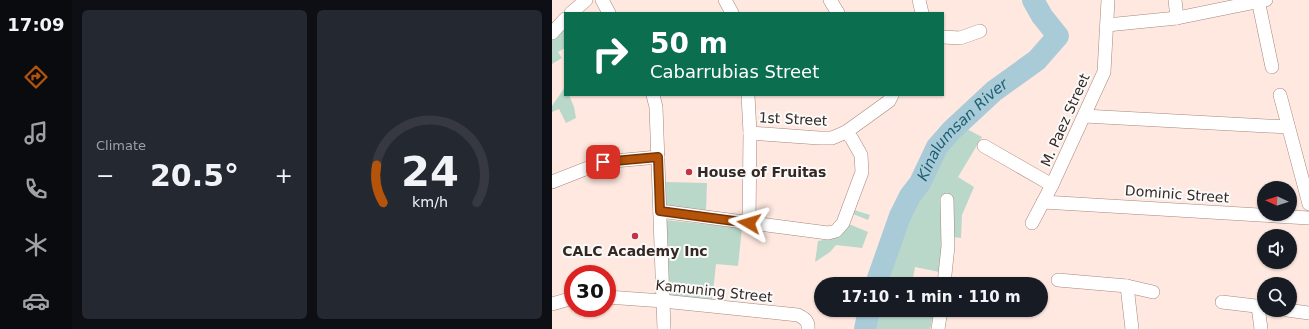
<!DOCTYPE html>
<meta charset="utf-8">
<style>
:root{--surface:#171b24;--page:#242831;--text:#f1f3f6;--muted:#9ea1a6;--line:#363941;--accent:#b45309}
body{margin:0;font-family:"DejaVu Sans",sans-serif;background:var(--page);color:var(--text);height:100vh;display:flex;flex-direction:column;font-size:15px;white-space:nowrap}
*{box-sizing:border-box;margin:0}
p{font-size:13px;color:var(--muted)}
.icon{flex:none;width:22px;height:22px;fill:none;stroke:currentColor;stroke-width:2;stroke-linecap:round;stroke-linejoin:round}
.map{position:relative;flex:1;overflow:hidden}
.details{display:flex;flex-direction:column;gap:10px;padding:10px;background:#0d0f14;width:480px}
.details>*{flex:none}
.hud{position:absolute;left:12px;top:12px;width:380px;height:84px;border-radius:0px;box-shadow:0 1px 3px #0004;background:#0b6e4f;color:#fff;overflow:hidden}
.needle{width:26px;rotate:273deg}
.fabs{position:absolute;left:705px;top:181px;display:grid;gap:8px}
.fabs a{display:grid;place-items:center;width:40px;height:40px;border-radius:50%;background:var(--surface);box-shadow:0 1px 3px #0004;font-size:20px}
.speed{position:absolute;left:12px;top:265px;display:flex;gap:8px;font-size:20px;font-weight:700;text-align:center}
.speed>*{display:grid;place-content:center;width:52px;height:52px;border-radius:50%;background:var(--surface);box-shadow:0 1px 3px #0004;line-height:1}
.speed .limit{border:6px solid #d22;background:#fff;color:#111}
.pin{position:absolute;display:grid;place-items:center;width:34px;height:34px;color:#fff;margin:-17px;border-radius:8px;box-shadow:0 2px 6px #0006}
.me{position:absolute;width:44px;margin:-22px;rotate:277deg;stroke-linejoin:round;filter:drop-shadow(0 0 3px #0008)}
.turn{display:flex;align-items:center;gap:14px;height:84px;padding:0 20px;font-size:18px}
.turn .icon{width:52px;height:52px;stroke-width:2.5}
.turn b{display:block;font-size:28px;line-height:34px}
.big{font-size:30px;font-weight:600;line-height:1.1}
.details .widget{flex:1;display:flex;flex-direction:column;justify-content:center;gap:6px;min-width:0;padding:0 14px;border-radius:6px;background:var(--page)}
.details .dial{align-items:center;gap:0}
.dial svg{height:104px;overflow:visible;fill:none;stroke:var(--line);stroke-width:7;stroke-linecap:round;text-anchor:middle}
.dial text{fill:var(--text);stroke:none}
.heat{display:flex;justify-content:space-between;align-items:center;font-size:22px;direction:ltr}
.details .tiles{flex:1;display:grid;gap:10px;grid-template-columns:repeat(2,1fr)}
.trip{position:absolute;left:262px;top:277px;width:234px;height:40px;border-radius:20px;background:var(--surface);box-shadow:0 1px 3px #0004;font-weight:600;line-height:40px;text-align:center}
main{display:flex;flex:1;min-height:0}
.dock{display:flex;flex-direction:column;width:72px;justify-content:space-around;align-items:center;background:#090b0e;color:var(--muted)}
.dock .icon{width:28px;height:28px}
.dock .on{color:var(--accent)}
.dock b{font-size:18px;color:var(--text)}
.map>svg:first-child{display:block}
</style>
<main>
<nav class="dock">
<b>17:09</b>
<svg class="icon on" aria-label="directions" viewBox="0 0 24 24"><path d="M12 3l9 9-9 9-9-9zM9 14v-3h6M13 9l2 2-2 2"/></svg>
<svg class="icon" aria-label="music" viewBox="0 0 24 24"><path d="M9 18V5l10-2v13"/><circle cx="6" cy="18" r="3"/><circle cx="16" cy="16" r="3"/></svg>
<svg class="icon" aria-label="phone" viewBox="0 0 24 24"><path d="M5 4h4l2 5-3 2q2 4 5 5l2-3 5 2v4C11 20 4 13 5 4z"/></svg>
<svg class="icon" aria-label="climate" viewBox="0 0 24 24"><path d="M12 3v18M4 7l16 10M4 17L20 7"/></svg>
<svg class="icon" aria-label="car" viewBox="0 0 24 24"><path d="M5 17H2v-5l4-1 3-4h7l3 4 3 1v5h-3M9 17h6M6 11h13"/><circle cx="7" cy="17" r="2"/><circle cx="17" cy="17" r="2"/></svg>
</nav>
<section class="details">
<div class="tiles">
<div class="widget"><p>Climate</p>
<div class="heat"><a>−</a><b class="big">20.5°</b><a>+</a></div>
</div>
<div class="widget dial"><svg viewBox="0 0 100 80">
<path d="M14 69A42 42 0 1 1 86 69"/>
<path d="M14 69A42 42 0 0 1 9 40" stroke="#b45309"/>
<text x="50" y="56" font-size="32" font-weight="700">24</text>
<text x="50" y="72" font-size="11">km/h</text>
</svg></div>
</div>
</section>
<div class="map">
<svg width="757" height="329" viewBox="0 0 757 329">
<rect width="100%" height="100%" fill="#fee8e0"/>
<!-- green -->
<g fill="#bad8c9">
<path d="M13 23V48L6 52 10 58 0 64V37Z"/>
<path d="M13 87V95H17L22 107 24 118 14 123 7 109 0 112V106Z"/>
<path d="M414 109 422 118 413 128 430 137 406 177 422 187 410 215 409 238 393 236 392 273 363 267 360 284H321L325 268 320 266 337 230 343 231 358 196 368 183 372 175V162L387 130Z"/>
<path d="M114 182 155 183 154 210 114 208Z"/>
<path d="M302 210 318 215 316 220 301 214 297 224 316 232 310 248 284 245 278 252 263 262 266 241 282 238Z"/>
<path d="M113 220 190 228 186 266 164 264 160 302 118 298Z"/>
<path d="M313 310H383L378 329H308Z"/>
</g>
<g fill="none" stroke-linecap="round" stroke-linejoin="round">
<!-- river -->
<g stroke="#a9cbd8" stroke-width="22">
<path id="s1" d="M324 284 348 216 358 196 368 183 385 147 400 130 442 91 485 60 506 36 490 16 481 0"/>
<path d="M313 329 317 310"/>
</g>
<defs>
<g id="minor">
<path d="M50 0 57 13"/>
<path d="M173 0 180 13"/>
<path d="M278 0 286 13"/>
<path d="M367 0 370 13"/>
<path d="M623 0 625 18"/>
<path d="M706 0 720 67"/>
<path d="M19 13 34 0"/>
<path d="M555 25 625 18 714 0"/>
<path d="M0 33 13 19"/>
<path d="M391 37 408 38 428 31"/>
<path d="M101 95 104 107 112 329"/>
<path d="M196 95 198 133 197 223"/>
<path d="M728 95 757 204"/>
<path d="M532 116 736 127"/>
<path d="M198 133 267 138H280L294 132 337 101 340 95"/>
<path d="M432 146 500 185"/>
<path d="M0 182 51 162 106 157"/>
<path d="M491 202 757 218"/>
<path d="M108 211 276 233 284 231 291 223 310 172 309 155 300 139 294 132"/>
<path d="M480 223 500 185 552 72 556 0"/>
<path d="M506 280 575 286 601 292"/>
<path d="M392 284 396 246 395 200"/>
<path d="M575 286 580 329"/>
<path d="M55 297 111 301 246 315C252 318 257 321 256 329"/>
<path d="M670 302 712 307"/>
<path d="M0 304 21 298"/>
<path d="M706 306 709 329"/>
<path d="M735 310 757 313"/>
<path d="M386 329 389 310"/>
</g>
</defs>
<!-- minor casing -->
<use href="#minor" stroke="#a8877c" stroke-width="14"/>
<!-- minor -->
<use href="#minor" stroke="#fff" stroke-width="13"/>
</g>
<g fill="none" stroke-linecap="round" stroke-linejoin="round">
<defs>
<path id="route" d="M51 162 106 157 108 211 197 223"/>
</defs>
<!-- route casing -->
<use href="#route" stroke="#753606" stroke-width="10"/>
<!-- route -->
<use href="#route" stroke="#b45309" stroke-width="7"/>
</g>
<!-- markers -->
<g fill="#c43441" stroke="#fafafa" stroke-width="1.5">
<circle cx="137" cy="172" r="4"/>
<circle cx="83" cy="236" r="4"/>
</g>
<g text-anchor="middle" stroke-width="4" stroke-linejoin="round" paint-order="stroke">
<!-- street labels -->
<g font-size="14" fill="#352823" stroke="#fafafa">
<text transform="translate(241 119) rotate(3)" y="5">1st Street</text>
<text transform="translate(513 120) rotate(-66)" y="5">M. Paez Street</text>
<text transform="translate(625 194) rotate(4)" y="5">Dominic Street</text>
<text transform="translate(162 291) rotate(6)" y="5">Kamuning Street</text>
</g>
<!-- poi labels -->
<g font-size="14" font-weight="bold" fill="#352823" stroke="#fafafa" text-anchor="start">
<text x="145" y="177">House of Fruitas</text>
<text x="83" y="256" text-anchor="middle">CALC Academy Inc</text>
</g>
<!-- water labels -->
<g font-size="15" font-style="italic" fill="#1e5f72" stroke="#fafafa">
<text dy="5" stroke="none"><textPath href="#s1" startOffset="180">Kinalumsan River</textPath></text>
</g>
</g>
</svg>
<div class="fabs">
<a><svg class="needle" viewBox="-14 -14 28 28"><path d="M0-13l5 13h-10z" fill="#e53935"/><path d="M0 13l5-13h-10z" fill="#9ea1a6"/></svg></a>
<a><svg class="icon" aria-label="sound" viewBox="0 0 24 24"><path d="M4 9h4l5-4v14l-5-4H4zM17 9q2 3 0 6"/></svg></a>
<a><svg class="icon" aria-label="search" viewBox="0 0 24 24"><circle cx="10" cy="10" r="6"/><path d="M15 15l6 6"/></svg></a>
</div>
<div class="speed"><div class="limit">30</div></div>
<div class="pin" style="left:51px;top:162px;background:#d93025"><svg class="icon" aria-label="arrive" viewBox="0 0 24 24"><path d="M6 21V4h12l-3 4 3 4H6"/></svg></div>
<svg class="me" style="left:197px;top:223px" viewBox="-20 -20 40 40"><path d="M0-17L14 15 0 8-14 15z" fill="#b45309" stroke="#fff" stroke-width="4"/></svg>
<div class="trip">17:10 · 1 min · 110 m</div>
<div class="hud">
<div class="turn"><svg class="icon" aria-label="right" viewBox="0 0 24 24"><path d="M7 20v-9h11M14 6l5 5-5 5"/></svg><div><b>50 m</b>Cabarrubias Street</div></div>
</div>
</div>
</main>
